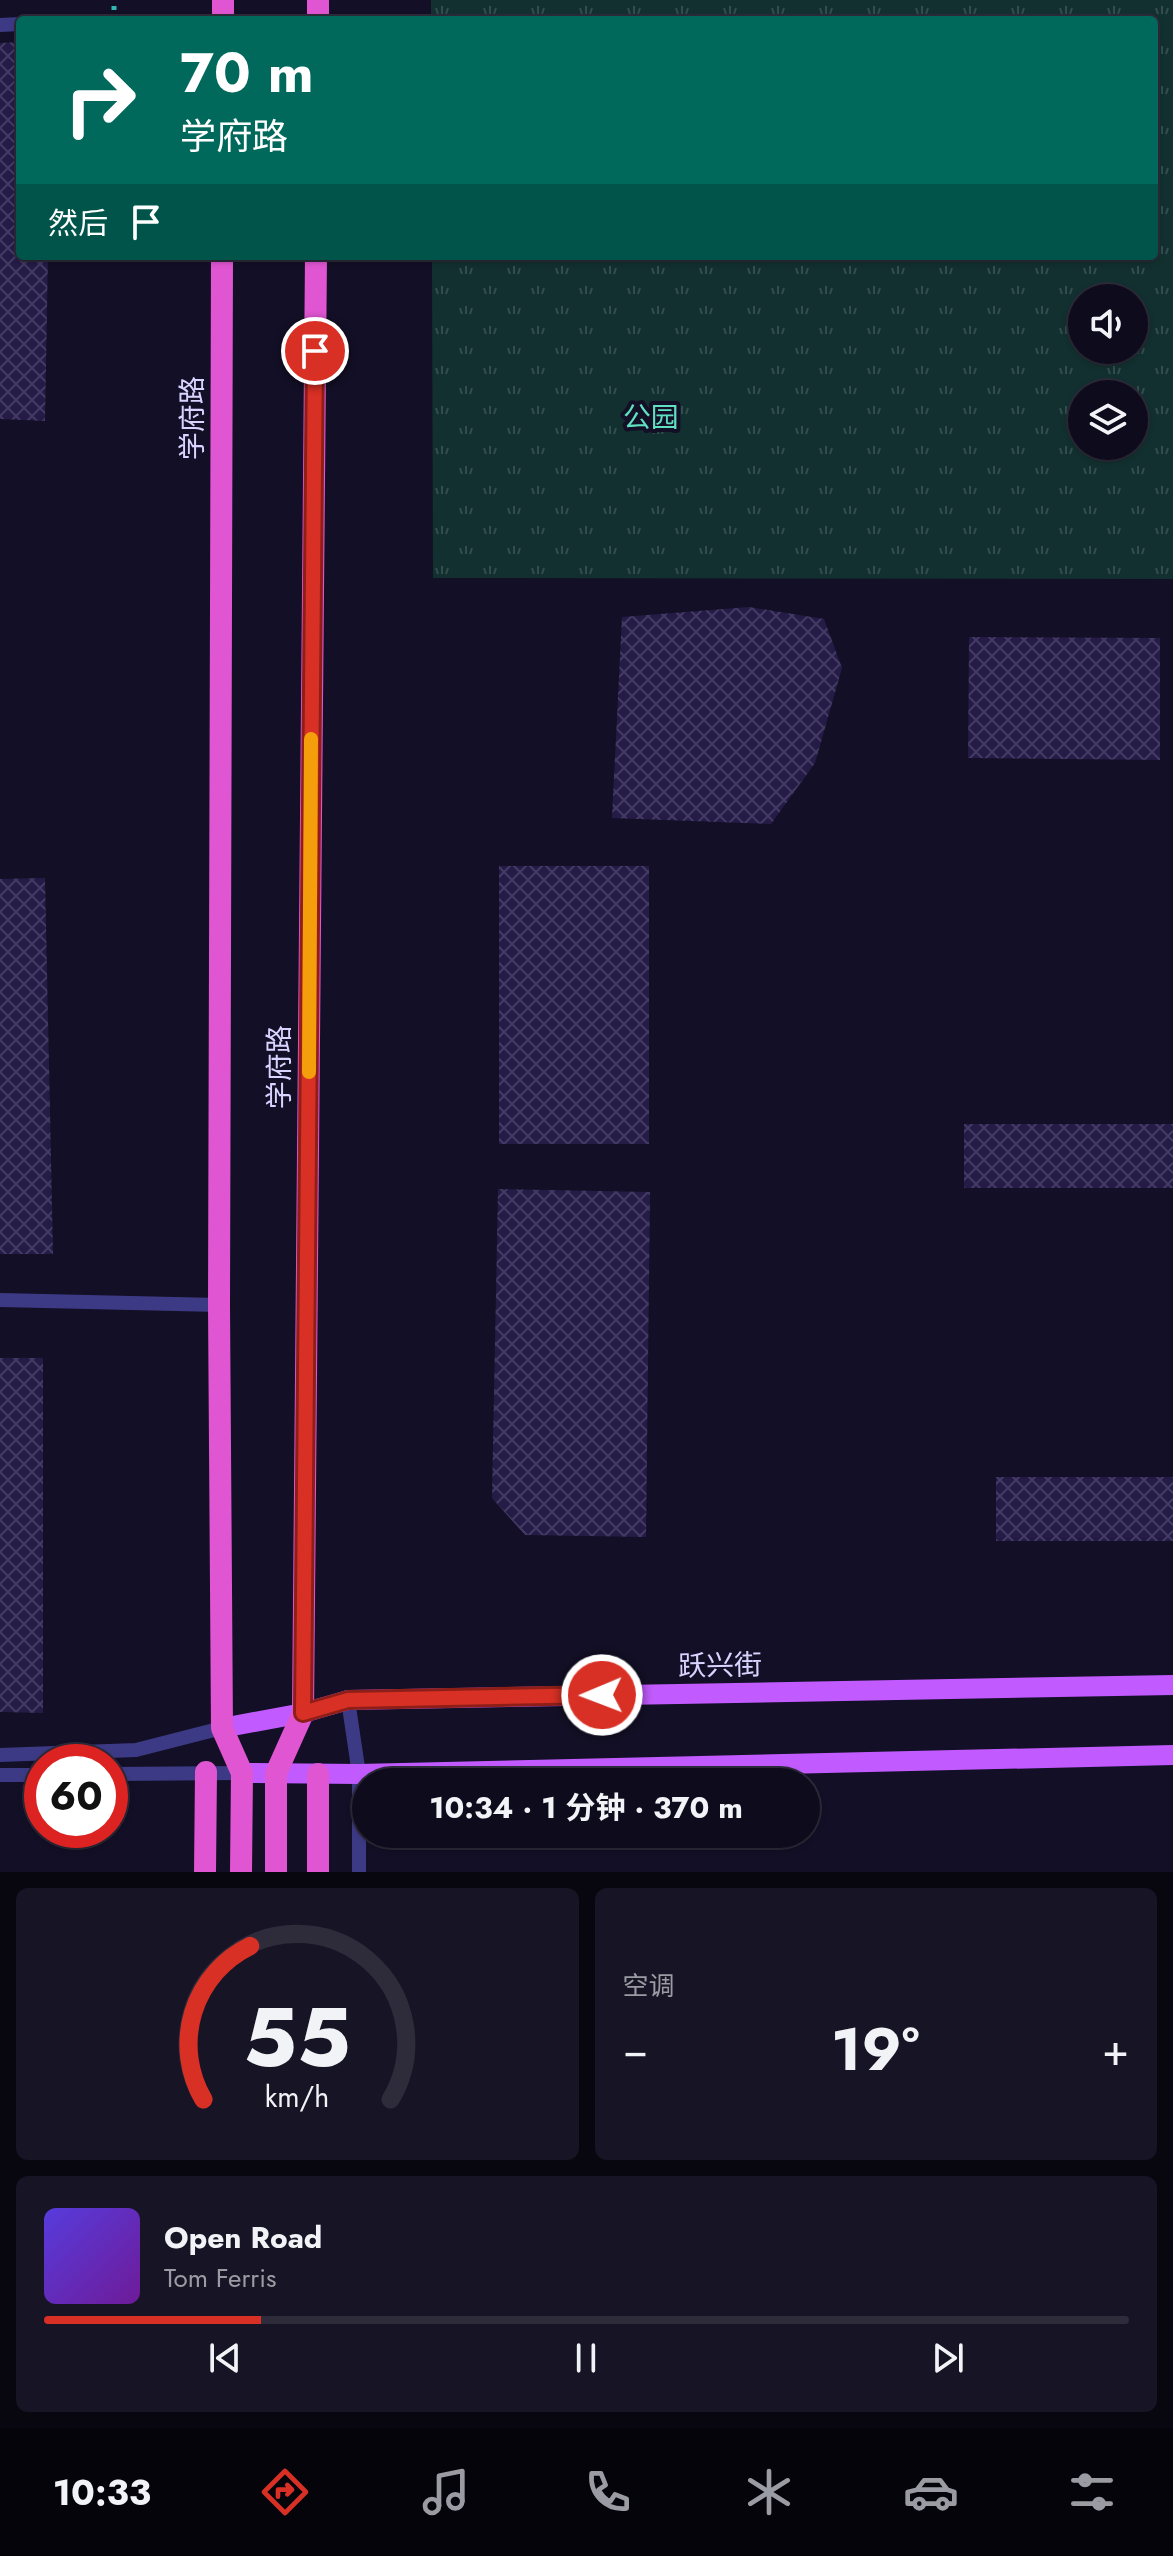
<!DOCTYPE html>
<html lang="zh">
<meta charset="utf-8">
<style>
:root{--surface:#0e0b1c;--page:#171425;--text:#f1f3f6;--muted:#9b9ba3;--line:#2e2b3b;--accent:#d93025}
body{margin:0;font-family:Jost,"Noto Sans SC",sans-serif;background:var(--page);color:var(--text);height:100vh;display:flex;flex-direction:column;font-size:30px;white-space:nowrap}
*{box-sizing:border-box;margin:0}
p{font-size:26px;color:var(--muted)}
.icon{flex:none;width:44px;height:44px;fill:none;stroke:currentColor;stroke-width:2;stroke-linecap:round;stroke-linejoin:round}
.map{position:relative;height:1872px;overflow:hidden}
.side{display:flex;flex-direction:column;gap:16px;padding:16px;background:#08060f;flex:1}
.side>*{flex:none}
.top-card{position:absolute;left:16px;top:16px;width:1142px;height:244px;border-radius:8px;box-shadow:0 2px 6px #0004,0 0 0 2px var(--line);background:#00695c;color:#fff;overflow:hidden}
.tools{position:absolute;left:1068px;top:284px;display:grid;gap:16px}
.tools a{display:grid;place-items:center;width:80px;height:80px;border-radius:50%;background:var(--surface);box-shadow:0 2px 6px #0004,0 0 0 2px var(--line);font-size:40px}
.speed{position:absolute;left:24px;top:1744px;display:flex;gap:16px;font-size:40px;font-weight:700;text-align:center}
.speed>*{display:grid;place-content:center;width:104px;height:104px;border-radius:50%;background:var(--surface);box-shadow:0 2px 6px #0004,0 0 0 2px var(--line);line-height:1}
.speed .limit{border:12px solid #d22;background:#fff;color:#111}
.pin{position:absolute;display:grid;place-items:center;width:68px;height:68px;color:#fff;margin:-34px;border:4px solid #fff;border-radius:50%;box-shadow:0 2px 8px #0007}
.me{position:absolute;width:88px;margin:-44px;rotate:269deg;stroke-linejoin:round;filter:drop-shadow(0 0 6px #0008)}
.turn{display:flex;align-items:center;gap:28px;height:168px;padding:0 32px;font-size:36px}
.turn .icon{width:104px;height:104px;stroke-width:2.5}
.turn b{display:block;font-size:56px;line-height:68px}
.then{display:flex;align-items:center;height:76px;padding:0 32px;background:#0003;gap:16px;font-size:30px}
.big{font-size:60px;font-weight:700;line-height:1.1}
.side .tile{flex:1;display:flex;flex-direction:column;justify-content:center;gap:12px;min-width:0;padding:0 28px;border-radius:12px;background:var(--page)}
.side .dial{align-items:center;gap:0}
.dial svg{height:208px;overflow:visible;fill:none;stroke:var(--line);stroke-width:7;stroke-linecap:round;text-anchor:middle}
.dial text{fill:var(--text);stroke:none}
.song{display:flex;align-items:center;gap:24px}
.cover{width:96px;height:96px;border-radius:12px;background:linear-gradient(135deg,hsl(250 70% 55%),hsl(280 70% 35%))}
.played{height:8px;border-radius:4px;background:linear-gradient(90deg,var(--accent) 20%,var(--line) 20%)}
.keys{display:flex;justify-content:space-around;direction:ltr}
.heat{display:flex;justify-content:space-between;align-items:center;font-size:44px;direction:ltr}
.side .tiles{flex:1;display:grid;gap:16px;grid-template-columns:1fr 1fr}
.tile:last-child{grid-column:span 2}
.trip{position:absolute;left:352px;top:1768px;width:468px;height:80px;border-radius:40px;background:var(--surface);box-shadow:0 2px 6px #0004,0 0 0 2px var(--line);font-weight:700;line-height:80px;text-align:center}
.tabs{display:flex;height:128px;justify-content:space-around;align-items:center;background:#06040b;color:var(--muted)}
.tabs .icon{width:56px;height:56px}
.tabs .current{color:var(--accent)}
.tabs b{font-size:36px;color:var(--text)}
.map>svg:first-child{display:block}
</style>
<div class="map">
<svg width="1173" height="1872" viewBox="0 0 1173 1872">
<defs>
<pattern id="park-tufts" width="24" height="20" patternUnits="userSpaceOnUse" patternTransform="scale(2)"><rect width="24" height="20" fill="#12302f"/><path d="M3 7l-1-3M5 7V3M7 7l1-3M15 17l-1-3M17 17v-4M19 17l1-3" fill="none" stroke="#344d4e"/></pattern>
<pattern id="building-cross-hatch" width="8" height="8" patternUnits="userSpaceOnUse" patternTransform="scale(2)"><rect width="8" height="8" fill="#241b47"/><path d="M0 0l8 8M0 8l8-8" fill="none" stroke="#433b63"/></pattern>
</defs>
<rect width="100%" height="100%" fill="#130f26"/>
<!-- park -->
<path fill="url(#park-tufts)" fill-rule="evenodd" d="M431 0H1173V579L433 578 432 256H1154V20H431ZM1082 298H1134V350H1082ZM1082 394H1134V446H1082Z"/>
<!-- building -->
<g fill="url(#building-cross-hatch)">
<path d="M20 42V256H48L45 421 0 419V43Z"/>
<path d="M749 607 824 619 842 668 815 763 771 824 612 818 622 617Z"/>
<path d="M969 637 1160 638V760L968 758Z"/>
<rect x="499" y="866" width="150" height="278"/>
<path d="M45 878 53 1254H0V879Z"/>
<rect x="964" y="1124" width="209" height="64"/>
<path d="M498 1189 650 1192 646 1537 525 1535 492 1498Z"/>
<path d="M0 1358H43V1713L0 1712Z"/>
<rect x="996" y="1477" width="177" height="64"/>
</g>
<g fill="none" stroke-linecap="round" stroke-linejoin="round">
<!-- path -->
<path stroke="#2fb8b0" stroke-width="5" stroke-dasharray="4 6" stroke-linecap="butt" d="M114 20V0"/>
<!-- service -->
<g stroke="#3d3a85" stroke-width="14">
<path d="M0 25 20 24"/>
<path d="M0 1300 219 1305"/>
<path d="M348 1700 359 1774V1872"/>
<path d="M0 1755 136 1750 222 1728"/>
<path d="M110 1774 242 1773"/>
<path d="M0 1775H42"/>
</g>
<!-- primary -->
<g stroke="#c25bff" stroke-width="20">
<path d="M222 1728 303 1713 348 1700 1173 1685"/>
<path d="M242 1773 359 1774 1173 1755"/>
</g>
<!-- trunk -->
<g stroke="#e055d1" stroke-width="22">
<path d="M223 0V20"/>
<path d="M318 20V0"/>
<path d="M222 256 219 1305 222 1728 242 1773 241 1872"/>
<path d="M205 1872 206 1772"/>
<path d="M276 1872V1773L303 1713 316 256"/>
<path d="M318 1872V1774"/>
</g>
</g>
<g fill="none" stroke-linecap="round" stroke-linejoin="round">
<defs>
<path id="route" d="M315 351 303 1713 348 1700 602 1695"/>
</defs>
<!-- route casing -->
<use href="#route" stroke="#8d1f18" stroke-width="20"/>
<!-- route -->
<use href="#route" stroke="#d93025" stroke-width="14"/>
<!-- slow -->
<path stroke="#f59e0b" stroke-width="14" d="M309 1072 311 739"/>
</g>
<g text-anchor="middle" stroke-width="8" stroke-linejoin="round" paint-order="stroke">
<!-- park labels -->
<g font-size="28" fill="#5fe0c0" stroke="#130f26">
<text x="651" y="427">公园</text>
</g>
<!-- street labels -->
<g font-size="28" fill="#d9d4ff" stroke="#130f26">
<text transform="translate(192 418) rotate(-90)" y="10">学府路</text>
<text transform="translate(279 1067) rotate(-90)" y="10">学府路</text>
<text transform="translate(720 1665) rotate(-1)" y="10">跃兴街</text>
</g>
</g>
</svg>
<div class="tools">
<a><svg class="icon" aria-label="sound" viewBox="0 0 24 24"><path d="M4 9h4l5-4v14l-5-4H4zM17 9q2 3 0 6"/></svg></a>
<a><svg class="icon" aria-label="layers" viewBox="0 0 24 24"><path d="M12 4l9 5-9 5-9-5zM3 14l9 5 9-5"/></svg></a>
</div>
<div class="speed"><div class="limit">60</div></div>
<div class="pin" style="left:315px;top:351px;background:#d93025"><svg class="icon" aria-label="arrive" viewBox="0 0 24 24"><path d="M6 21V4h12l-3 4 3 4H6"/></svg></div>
<svg class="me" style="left:602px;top:1695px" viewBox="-20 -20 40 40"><circle r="17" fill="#d93025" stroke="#fff" stroke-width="3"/><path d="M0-11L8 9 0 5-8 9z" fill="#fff"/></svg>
<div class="trip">10:34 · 1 分钟 · 370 m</div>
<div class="top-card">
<div class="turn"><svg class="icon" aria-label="right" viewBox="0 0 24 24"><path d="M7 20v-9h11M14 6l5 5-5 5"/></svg><div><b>70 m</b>学府路</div></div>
<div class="then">然后<svg class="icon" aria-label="arrive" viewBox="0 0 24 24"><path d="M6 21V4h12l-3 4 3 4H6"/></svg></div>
</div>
</div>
<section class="side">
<div class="tiles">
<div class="tile dial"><svg viewBox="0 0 100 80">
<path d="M14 69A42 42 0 1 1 86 69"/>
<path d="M14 69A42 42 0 0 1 32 10" stroke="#d93025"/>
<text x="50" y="56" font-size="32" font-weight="700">55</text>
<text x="50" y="72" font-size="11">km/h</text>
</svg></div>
<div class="tile"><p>空调</p>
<div class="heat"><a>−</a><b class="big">19°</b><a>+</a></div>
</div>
<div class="tile">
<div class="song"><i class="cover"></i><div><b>Open Road</b><p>Tom Ferris</p></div></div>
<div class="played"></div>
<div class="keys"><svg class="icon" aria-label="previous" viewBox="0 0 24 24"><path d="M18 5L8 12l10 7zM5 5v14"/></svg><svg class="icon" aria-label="pause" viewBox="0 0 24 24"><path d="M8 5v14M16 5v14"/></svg><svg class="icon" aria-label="next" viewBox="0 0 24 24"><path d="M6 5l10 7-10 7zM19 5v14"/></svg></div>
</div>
</div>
</section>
<nav class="tabs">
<b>10:33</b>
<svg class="icon current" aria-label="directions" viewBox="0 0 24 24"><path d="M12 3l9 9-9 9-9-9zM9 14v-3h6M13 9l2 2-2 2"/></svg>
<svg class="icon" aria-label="music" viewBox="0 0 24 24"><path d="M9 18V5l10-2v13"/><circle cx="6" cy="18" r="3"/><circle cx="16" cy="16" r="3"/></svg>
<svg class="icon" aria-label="phone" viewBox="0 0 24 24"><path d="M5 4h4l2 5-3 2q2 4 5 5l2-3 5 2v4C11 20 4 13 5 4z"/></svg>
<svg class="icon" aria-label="climate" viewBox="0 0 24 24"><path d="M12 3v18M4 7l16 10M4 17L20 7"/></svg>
<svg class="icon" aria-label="car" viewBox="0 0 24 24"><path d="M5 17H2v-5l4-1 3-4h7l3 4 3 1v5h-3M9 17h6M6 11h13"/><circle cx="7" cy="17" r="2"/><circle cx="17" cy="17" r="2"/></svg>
<svg class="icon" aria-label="filters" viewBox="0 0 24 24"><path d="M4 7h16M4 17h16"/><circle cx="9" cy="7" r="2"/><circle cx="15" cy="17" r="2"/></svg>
</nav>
